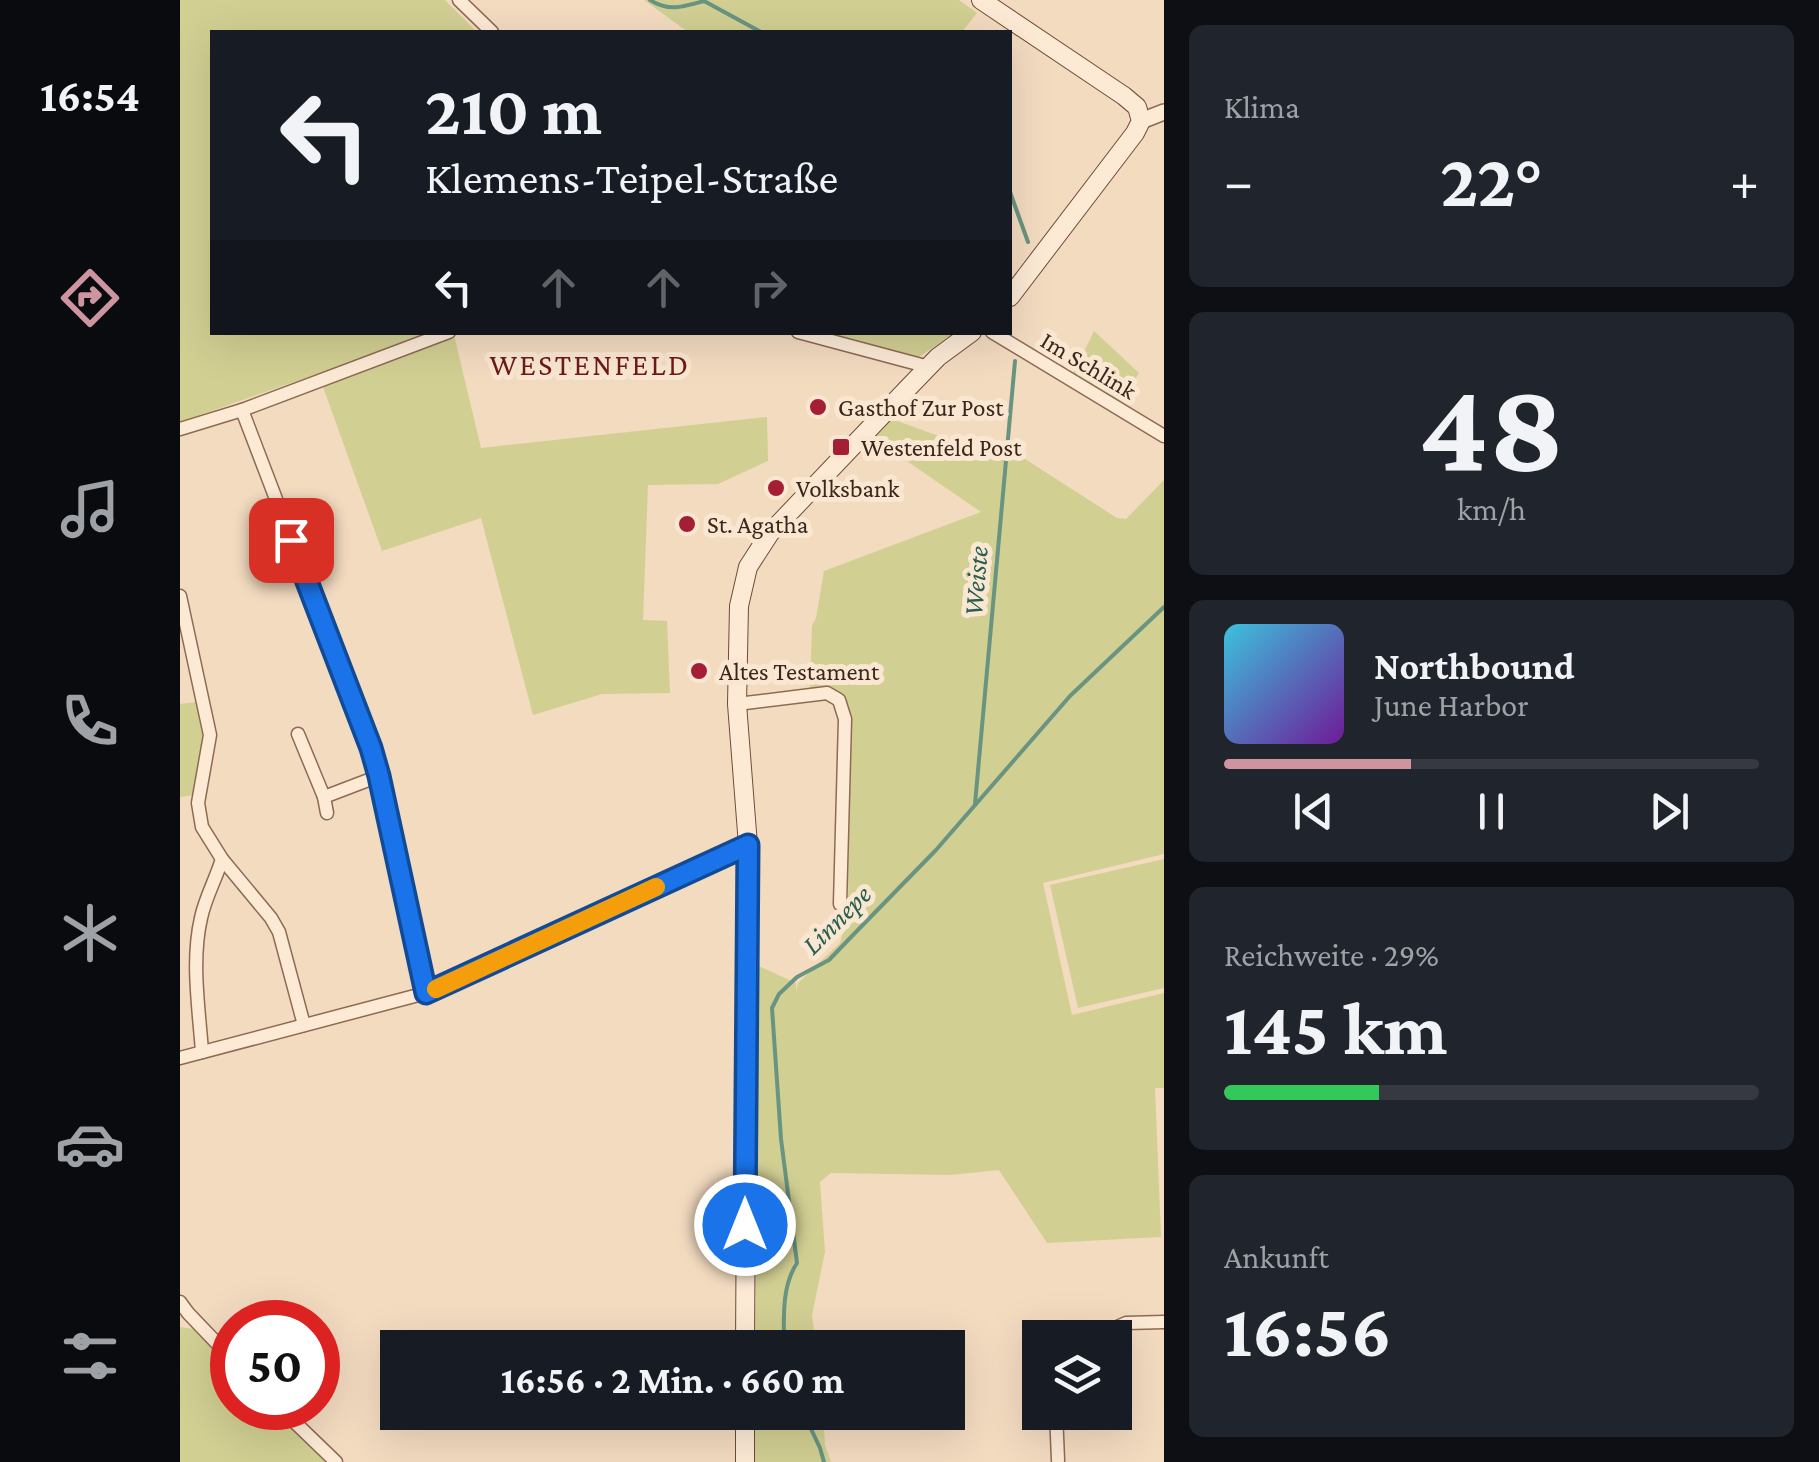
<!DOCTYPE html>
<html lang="de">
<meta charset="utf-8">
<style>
:root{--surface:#171b24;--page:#20242c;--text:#f1f3f6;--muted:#9ea1a6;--line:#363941;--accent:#ce94a0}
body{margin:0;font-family:"Crimson Pro",serif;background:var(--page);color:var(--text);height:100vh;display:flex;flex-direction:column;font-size:38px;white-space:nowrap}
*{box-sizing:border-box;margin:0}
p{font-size:32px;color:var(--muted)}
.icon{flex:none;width:55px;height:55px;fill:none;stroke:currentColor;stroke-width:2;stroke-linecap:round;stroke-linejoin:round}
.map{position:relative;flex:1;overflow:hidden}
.sheet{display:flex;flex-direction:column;gap:25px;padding:25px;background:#0d0f14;width:655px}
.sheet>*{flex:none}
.banner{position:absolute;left:30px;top:30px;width:802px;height:305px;border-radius:0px;box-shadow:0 10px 40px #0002;background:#171b24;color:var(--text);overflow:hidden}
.fabs{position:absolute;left:842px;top:1320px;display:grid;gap:20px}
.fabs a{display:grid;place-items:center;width:110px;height:110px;border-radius:0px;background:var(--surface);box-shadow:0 10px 40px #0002;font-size:50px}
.speed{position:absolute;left:30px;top:1300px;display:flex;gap:20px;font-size:50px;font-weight:700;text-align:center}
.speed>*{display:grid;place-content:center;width:130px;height:130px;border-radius:50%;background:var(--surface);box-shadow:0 10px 40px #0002;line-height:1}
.speed .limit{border:15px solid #d22;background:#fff;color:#111}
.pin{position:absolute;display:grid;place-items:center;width:85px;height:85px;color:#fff;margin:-42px;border-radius:20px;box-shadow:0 5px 15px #0006}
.me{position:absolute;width:110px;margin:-55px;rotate:0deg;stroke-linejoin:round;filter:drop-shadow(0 0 8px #0008)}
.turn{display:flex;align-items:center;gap:35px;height:210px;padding:0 50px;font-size:45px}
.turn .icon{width:130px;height:130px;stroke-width:2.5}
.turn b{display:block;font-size:70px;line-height:85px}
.lanes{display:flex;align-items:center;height:95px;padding:0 50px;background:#0003;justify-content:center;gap:50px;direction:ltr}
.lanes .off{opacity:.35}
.big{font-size:75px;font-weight:700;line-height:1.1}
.sheet .card{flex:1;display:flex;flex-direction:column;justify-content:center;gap:15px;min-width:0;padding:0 35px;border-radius:15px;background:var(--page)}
.sheet .dial{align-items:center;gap:0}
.dial b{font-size:130px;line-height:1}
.song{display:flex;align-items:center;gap:30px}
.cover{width:120px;height:120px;border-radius:15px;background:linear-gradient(135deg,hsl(190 70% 55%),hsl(280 70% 35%))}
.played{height:10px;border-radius:5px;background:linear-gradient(90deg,var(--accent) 35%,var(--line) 35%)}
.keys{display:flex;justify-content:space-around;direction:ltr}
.heat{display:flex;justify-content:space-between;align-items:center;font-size:55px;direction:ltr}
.charge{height:15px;border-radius:8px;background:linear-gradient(90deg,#34c759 29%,var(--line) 0)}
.trip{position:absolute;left:200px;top:1330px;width:585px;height:100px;border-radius:0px;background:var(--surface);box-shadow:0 10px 40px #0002;font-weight:700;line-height:100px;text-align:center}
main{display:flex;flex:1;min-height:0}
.tabs{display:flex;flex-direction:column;width:180px;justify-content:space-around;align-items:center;background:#090b0e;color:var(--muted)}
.tabs .icon{width:70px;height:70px}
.tabs .active{color:var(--accent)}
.tabs b{font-size:45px;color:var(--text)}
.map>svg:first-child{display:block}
</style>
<main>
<nav class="tabs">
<b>16:54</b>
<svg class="icon active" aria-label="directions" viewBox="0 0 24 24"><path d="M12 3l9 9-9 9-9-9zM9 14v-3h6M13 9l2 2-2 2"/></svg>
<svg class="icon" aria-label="music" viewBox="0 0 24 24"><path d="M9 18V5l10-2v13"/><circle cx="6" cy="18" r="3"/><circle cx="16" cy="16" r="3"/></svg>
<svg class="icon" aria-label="phone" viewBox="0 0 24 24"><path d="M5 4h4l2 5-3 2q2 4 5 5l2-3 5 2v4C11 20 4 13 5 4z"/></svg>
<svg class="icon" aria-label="climate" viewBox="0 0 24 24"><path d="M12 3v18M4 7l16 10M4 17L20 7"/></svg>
<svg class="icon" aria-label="car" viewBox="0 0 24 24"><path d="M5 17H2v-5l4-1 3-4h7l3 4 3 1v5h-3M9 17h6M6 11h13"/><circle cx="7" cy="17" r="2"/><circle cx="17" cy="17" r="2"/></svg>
<svg class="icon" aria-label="filters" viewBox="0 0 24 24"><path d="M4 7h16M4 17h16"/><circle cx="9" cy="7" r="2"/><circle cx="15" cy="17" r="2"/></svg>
</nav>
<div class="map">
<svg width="984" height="1462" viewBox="0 0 984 1462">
<rect width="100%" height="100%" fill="#f3dbc0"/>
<!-- green -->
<g fill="#d2cf93">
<path d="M0 0H265L297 32H32V332L254 333 0 422Z"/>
<path d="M464 0H779L797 13 782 32H508Z"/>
<path d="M914 331 959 373 939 404 892 376Z"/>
<path d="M651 333H774L739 357 654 338Z"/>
<path d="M274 335 301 448 587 417 588 461 538 484 468 485 463 620 487 621 490 693 422 694 353 715 301 518 202 551 142 384Z"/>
<path d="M709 418 814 456 817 441 937 518 946 519 984 480V854L863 883 892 1015 984 993V1088H975L981 1237 867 1243 819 1170 770 1175 651 1173 640 1182 645 1252 632 1315 636 1347H575L577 1201 574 964 616 983V991L618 983 660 943 668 911 670 712C661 687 655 687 630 688L632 626 636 618 644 571 801 512 692 437Z"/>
<path d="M17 702 23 736 13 795 0 797V704Z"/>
<path d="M984 859V988L898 1008 870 885Z"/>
<path d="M0 1327 14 1329 52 1367V1408H94L150 1462H0Z"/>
<path d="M574 1413H643L645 1445 651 1462H573Z"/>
</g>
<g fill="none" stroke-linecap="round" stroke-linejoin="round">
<!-- stream -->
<g stroke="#699482" stroke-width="4">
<path d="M470 0C489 12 503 7 524 1L581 32"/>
<path d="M830 192 848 242"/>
<path d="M795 804 835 361"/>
<path d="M604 1348C604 1320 601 1287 617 1263L601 1139 592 1008 599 994 617 977 649 960 673 935 756 850 890 696 984 607"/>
<path d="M623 1412 640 1448 644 1462"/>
</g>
<defs>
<g id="minor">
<path d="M279 0 312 32"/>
<path d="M618 332 749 367"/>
<path d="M812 332 984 436"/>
<path d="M62 410 191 748 211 829 246 993"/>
<path d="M0 429 62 410 269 332"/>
<path d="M0 596 30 735 18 803 22 827 42 859 91 918 99 932 124 1025"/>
<path d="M557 704 647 693 659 700 665 719 660 904"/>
<path d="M118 734 144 797"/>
<path d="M147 813 144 797 199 776"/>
<path d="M22 1052C19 1009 11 961 21 918 25 898 36 879 42 859"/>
<path d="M0 1058 246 993 568 845"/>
<path d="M0 1302 8 1313 52 1359"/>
<path d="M913 1338 946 1323 984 1322"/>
<path d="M100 1408 156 1462"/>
<path d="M876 1412 878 1460"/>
</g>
<path id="tertiary" d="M961 121 984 112"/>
<g id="secondary">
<path d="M801 0 944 96 957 107 961 121 955 133 830 297"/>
<path d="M565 1348 568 845 557 704 559 606 568 567 590 533 728 388 758 357 792 332"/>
<path d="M565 1462V1412"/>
</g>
</defs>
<!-- minor casing -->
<use href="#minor" stroke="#8e6a56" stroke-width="15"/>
<!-- tertiary casing -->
<use href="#tertiary" stroke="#8e6a56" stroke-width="18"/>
<!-- secondary casing -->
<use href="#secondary" stroke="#704b39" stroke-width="20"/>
<!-- minor -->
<use href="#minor" stroke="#fcead5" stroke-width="12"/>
<!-- tertiary -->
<use href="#tertiary" stroke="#fcead5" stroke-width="15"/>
<!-- secondary -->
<use href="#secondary" stroke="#fcead5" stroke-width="18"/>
</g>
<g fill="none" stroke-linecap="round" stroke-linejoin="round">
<defs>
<path id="route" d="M111 540 191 748 199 776 246 993 568 845 565 1225"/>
</defs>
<!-- route casing -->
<use href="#route" stroke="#114b97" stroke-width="25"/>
<!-- route -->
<use href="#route" stroke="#1a73e8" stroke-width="18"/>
<!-- slow -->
<path stroke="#f59e0b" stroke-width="18" d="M256 989 476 887"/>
</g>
<!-- markers -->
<g fill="#a41f36" stroke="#f9e7d1" stroke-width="4">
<circle cx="638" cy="407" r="10"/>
<rect x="651" y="437" width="20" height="20" rx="5"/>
<circle cx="596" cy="488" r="10"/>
<circle cx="507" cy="524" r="10"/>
<circle cx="519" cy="671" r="10"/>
</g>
<g text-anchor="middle" stroke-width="10" stroke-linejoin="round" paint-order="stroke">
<!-- street labels -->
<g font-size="25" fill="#3c261c" stroke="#f9e7d1">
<text transform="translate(909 365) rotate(31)" y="9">Im Schlink</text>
</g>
<!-- poi labels -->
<g font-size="25" fill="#3c261c" stroke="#f9e7d1" text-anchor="start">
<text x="658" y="416">Gasthof Zur Post</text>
<text x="681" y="456">Westenfeld Post</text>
<text x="616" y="497">Volksbank</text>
<text x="527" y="533">St. Agatha</text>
<text x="539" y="680">Altes Testament</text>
</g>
<!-- water labels -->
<g font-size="28" font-style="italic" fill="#295e52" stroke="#f9e7d1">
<text transform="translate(795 581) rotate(-85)" y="10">Weiste</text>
<text transform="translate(656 919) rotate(-45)" y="10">Linnepe</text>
</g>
<!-- quarter labels -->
<g font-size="30" letter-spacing="2.5" fill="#6e1a16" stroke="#f9e7d1">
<text x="410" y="375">WESTENFELD</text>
</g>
</g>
</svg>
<div class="fabs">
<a><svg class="icon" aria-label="layers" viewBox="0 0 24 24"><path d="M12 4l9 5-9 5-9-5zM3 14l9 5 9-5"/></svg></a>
</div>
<div class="speed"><div class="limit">50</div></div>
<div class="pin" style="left:111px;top:540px;background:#d93025"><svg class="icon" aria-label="arrive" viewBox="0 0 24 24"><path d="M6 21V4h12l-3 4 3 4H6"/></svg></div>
<svg class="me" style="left:565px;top:1225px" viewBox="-20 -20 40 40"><circle r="17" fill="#1a73e8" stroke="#fff" stroke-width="3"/><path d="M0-11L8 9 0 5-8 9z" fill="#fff"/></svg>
<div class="trip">16:56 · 2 Min. · 660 m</div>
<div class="banner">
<div class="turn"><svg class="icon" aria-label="left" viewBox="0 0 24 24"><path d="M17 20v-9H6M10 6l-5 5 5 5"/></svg><div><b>210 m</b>Klemens-Teipel-Straße</div></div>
<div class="lanes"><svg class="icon" aria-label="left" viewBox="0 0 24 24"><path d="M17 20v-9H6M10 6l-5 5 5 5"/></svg><svg class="icon off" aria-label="ahead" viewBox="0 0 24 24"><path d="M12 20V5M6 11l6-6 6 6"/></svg><svg class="icon off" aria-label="ahead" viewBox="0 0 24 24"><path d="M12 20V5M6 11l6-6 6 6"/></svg><svg class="icon off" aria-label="right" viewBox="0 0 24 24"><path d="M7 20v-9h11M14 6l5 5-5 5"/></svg></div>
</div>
</div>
<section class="sheet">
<div class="card"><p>Klima</p>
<div class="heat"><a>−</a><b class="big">22°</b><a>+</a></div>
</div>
<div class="card dial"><b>48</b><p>km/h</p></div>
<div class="card">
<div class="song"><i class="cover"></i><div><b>Northbound</b><p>June Harbor</p></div></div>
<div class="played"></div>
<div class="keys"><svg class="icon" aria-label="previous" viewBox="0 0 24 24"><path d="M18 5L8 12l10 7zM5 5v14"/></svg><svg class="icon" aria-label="pause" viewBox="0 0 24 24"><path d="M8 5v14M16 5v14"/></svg><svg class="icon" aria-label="next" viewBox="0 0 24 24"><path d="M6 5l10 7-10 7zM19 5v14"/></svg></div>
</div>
<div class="card"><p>Reichweite · 29%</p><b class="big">145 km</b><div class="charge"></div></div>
<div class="card"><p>Ankunft</p><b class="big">16:56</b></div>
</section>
</main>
